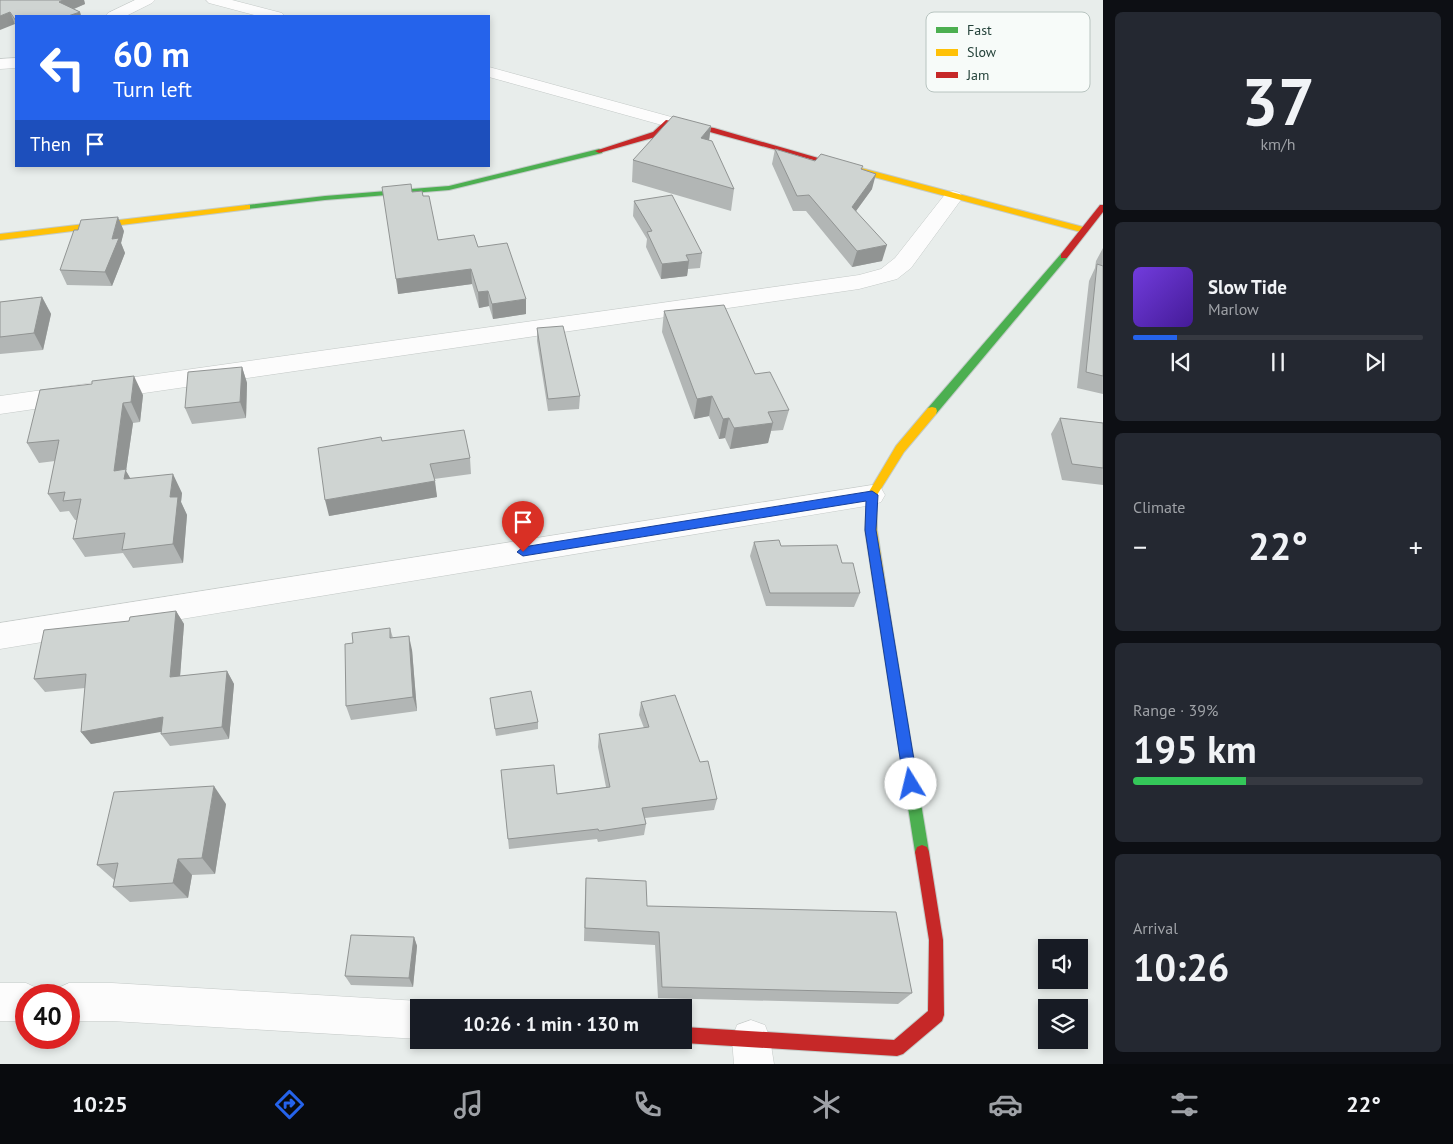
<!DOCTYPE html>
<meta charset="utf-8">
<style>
:root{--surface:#171b24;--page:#242831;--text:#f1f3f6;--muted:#9ea1a6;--line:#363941;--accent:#2563eb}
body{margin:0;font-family:"PT Sans",sans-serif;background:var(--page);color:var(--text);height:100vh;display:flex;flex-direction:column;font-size:19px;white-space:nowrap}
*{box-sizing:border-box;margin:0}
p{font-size:16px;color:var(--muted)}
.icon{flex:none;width:28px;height:28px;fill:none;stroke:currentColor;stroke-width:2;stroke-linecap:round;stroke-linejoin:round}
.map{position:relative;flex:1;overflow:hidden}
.details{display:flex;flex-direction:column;gap:12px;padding:12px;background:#0d0f14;width:350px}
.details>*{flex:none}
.banner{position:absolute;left:15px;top:15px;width:475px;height:152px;border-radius:0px;box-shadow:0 2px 8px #0003;background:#2563eb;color:#fff;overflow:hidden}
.fabs{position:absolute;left:1038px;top:939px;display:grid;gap:10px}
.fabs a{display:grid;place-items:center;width:50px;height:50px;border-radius:0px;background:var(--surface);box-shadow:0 2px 8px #0003;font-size:25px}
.speed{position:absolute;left:15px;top:984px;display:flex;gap:10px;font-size:25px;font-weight:700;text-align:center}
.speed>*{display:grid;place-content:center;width:65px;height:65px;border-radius:50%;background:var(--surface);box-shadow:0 2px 8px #0003;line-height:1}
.speed .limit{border:8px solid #d22;background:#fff;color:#111}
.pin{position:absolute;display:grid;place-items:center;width:42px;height:42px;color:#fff;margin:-51px -21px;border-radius:50% 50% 50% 0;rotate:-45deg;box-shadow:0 0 5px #0007}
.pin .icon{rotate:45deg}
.me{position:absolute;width:55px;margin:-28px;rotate:351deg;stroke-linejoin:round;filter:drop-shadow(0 0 4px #0008)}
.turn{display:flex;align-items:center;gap:18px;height:105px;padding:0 15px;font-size:22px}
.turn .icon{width:65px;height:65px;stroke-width:2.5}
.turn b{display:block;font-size:35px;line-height:42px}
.then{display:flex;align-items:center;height:48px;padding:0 15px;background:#0003;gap:10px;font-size:19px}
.big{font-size:38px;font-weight:700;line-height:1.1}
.details .card{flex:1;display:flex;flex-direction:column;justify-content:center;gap:8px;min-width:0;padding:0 18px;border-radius:8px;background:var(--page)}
.details .dial{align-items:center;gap:0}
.dial b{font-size:65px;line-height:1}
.song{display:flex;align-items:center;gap:15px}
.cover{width:60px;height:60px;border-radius:8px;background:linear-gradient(135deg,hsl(260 70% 55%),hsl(260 70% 35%))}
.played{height:5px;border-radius:2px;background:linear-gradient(90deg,var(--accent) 15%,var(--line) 15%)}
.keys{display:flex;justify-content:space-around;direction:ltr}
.heat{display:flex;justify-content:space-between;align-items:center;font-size:28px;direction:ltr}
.charge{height:8px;border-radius:4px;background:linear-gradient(90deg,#34c759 39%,var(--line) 0)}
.trip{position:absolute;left:410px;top:999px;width:282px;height:50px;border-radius:0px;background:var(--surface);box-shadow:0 2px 8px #0003;font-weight:700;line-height:50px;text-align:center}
.dock{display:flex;height:80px;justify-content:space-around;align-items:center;background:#090b0e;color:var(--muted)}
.dock .icon{width:35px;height:35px}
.dock .on{color:var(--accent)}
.dock b{font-size:22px;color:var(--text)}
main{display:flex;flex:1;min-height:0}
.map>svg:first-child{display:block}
</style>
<main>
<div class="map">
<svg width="1103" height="1064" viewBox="0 0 1103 1064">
<rect width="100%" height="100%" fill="#e8edeb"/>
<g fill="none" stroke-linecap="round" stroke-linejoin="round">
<defs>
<g id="street">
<path d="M135 0H155L152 3 126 16H106L108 13Z"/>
<path d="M206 0H232L282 13 284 16H258L209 3Z"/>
<path d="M16 58V68L0 69V59Z"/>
<path d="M489 67 675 118 678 122 675 126 669 127 489 77Z"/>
<path d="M953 191 960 193 963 197 911 268 897 279 859 289 0 414V396L859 275 881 269 895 258 946 193Z"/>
<path d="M872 485 881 488 885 495 881 502 872 505 0 649V623Z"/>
<path d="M0 983H26L39 989 42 995H26V1021H0Z"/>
<path d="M69 983H112L419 1001 433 1008H419V1039L112 1021H69V995H53L56 989Z"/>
<path d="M751 1020 765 1025 770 1039 774 1064H734L732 1039 737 1025Z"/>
</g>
<g id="fast">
<path d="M599 149 603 151 602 153 449 190 325 200 247 209 243 207 247 205 325 196 449 186Z"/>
<path d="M1064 253 1067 254V258L936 414H928L927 411 928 408 1061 254Z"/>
<path d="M886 622 890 623 892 627 929 852 927 857 922 859 917 857 915 852 880 627 882 623Z"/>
</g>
<g id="slow">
<path d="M825 160H831L1087 228 1088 230 1084 233 1081 232 825 164Z"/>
<path d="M247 205H250V209L0 240V234Z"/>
<path d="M932 407 936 408 937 411 936 414 904 452 877 495V530L892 627 890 631 886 632 882 631 880 627 865 530 867 495 896 446 928 408Z"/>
</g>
<g id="jam">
<path d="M666 120 714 128 832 162 828 164 710 132 671 125 659 136 599 153 595 151 653 132Z"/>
<path d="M1100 205H1103V212L1067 258H1061V254Z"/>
<path d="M922 845 927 847 929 852 943 940 944 1015 942 1021 903 1054 897 1056 684 1043 678 1041 684 1040V1027L894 1040 928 1011 929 940 915 852 917 847Z"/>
</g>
</defs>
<!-- street casing -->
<use href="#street" stroke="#c5cac8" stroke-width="1"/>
<!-- fast casing -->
<use href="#fast" stroke="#c3cbc8" stroke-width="2"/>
<!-- slow casing -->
<use href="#slow" stroke="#c3cbc8" stroke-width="2"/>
<!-- jam casing -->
<use href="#jam" stroke="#c3cbc8" stroke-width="2"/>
<!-- street -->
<use href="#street" fill="#fcfcfc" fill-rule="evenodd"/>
<!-- fast -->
<use href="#fast" fill="#4caf50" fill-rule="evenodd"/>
<!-- slow -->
<use href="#slow" fill="#ffc107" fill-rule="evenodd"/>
<!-- jam -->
<use href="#jam" fill="#c62828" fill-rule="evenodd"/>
</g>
<!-- wall -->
<g fill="#b2b6b5">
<path d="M0 0H84L85 4 74 9 80 12 81 16H16V25Z"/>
<path d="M711 126 709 140 734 189 731 211 632 182 633 160Z"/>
<path d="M775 149 815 161 862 170 872 189 856 211 882 261 852 267 806 211H793L772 164Z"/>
<path d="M423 196 438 240 478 247 526 299V314L493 319 489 306 479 308 472 284 398 294Z"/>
<path d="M634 201 702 253 700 268 688 269 687 276 661 279 646 247 647 239 633 216Z"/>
<path d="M124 231 121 243 125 253 112 286 67 285 60 270Z"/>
<path d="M1103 248V394L1077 388 1089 281 1095 268 1096 261Z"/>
<path d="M42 297 51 314 43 350 0 354V302Z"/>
<path d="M664 311 755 374 789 410 783 430 771 431 768 443 730 449 725 438 719 439 709 416 694 419 662 332Z"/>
<path d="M537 328 580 396 579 409 548 411 537 341Z"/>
<path d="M242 367 247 383 246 418 192 424 185 408Z"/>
<path d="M92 384 143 395 140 422 133 423 126 471 130 478 182 493 181 502 187 515 183 563 133 568 123 553 85 557 73 539 77 520H75L69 511 60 512 48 494 55 461 39 463 27 443Z"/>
<path d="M1060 418 1103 423V485L1062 480 1051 434Z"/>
<path d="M382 441 470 458 471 474 434 479 437 497 329 516Z"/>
<path d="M754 542 781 546 842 563 860 593 854 607 766 606 750 556Z"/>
<path d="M176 611 184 624 180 676 227 671 234 684 229 739 170 746 161 734 162 731 91 744 81 732 85 688 45 692 34 679 129 621Z"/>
<path d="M390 628 393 638 412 650 417 711 351 720 346 706 353 643Z"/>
<path d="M490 698 538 722V729L496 736Z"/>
<path d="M641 702 700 762 717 799 714 810 645 818 646 824 644 835 598 842 597 839 509 849 501 770 557 794 606 787 598 747 599 734 644 728 639 715Z"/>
<path d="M226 804 215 874 192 875 188 898 130 902 113 887 114 880 97 865Z"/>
<path d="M586 878 647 906 912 993 898 1004 658 998 655 945 584 941 585 893Z"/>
<path d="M414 937 417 946 413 987 351 985 345 976Z"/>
</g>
<!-- shaded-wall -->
<g fill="#919493">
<path d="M63 0H84L85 4 64 13 59 2Z"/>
<path d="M10 12 15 24 0 30V16Z"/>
<path d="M80 12 81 16H68Z"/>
<path d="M711 126 708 147 701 138Z"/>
<path d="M876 174 872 189 848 222 852 207Z"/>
<path d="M118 217 124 231 121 243 125 253 112 286 105 272 112 239Z"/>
<path d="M887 245 882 261 852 267 857 251Z"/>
<path d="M689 261 687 276 661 279 662 264Z"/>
<path d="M471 269 472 284 398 294 396 279Z"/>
<path d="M488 291 489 306 479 308 478 292Z"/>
<path d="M42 297 51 314 43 350 34 333Z"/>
<path d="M526 299V314L493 319 492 304Z"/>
<path d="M242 367 247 383 246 418 240 402Z"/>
<path d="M134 376 143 395 140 422 131 402Z"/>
<path d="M712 396 709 416 694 419 697 399Z"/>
<path d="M123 403 133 423 126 471 136 488 114 471Z"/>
<path d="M729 418 725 438 719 439 723 419Z"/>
<path d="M773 423 768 443 730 449 734 428Z"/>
<path d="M173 474 182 493 181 502 187 515 183 563 173 544 170 497Z"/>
<path d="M435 481 437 497 329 516 325 500Z"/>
<path d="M176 611 184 624 179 690 170 677Z"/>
<path d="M409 636 412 650 417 711 413 697Z"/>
<path d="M227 671 234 684 229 739 222 727Z"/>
<path d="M163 717 172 730 91 744 81 732Z"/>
<path d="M214 786 226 804 215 874 202 858Z"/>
<path d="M178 859 192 875 188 898 173 883Z"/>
<path d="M414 937 417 946 413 987 409 978Z"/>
</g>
<!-- building -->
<g fill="#cfd4d2" stroke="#919493">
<path d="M0 0H63L59 2 80 12 68 16H16V21L10 12 0 16Z"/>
<path d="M673 116 711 126 701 138 712 141 734 189 633 160Z"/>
<path d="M775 149 815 161 821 154 863 166 861 169 876 174 852 207 887 245 857 251 809 195 797 196Z"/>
<path d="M411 184 412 192 422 191 423 196H429L438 240 474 235 478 247 507 243 526 299 492 304 488 291 478 292 471 269 396 279 382 187Z"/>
<path d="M672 195 702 253 686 255 689 261 662 264 647 232 652 231 634 201Z"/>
<path d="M118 217 112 239 119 238 105 272 60 270 74 230H78L81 220Z"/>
<path d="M1097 264 1103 266V376L1086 372Z"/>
<path d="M42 297 34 333 0 337V302Z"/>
<path d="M724 305 755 374 770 372 789 410 768 412 773 423 734 428 729 418 723 419 712 396 697 399 664 311Z"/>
<path d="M563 326 580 396 548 399 537 328Z"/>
<path d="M242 367 240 402 185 408 188 372Z"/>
<path d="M134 376 131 402 123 403 114 471 126 469 124 479 173 474 170 497H178L173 544 122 550 125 533 73 539 81 499 63 501 65 492 48 494 59 440 27 443 40 390 92 384V381Z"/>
<path d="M1060 418 1103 423V468L1072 464Z"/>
<path d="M464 430 470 458 430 464 435 481 325 500 318 448 381 437 382 441Z"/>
<path d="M779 540 781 546 837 545 842 563H853L860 593H770L754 542Z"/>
<path d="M176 611 170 677 227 671 222 727 161 734 163 717 81 732 86 674 34 679 44 630 129 621 130 617Z"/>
<path d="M390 628V638L409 636 413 697 346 706 345 644 353 643 352 633Z"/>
<path d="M531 691 538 722 495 729 490 698Z"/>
<path d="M675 695 700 762 708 761 717 799 642 808 646 824 599 831 598 829 508 839 501 770 554 765 557 794 610 787 599 734 649 727 641 702Z"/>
<path d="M214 786 202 858 178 859 173 883 113 887 118 863 97 865 114 792Z"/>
<path d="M586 878 646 881 647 906 896 912 912 993 662 987 659 932 585 928Z"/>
<path d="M351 935 414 937 409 978 345 976Z"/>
</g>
<!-- route -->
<path fill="#2563eb" stroke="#184099" d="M872 491 878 495 876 530 918 784 916 789 911 791 906 789 904 784 865 530 866 501 523 556 517 552 523 547Z"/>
<!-- legend -->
<rect x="926" y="12" width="164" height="80" rx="8" fill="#f7fbf9" stroke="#b8c4c0" stroke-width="1"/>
<rect x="936" y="27" width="22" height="6" fill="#4caf50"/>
<rect x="936" y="49" width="22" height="7" fill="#ffc107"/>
<rect x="936" y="72" width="22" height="6" fill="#c62828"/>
<g font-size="14" fill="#24423a">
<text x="967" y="35">Fast</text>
<text x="967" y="57">Slow</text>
<text x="967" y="80">Jam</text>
</g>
</svg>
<div class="fabs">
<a><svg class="icon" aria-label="sound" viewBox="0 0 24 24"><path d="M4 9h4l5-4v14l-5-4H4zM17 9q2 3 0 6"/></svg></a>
<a><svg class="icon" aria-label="layers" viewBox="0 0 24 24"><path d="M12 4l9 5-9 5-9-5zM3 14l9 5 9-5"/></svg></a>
</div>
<div class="speed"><div class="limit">40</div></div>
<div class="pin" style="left:523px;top:552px;background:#d93025"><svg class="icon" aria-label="arrive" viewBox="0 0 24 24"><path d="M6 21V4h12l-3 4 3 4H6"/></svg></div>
<svg class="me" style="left:911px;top:784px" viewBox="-20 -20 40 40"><circle r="19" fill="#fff"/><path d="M0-13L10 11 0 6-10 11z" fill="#2563eb"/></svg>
<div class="trip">10:26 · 1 min · 130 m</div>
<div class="banner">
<div class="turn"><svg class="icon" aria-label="left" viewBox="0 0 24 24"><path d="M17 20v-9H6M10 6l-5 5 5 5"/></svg><div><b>60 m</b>Turn left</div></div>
<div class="then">Then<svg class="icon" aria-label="arrive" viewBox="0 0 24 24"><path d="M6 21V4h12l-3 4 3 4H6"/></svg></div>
</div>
</div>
<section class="details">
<div class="card dial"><b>37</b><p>km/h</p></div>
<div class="card">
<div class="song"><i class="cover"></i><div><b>Slow Tide</b><p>Marlow</p></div></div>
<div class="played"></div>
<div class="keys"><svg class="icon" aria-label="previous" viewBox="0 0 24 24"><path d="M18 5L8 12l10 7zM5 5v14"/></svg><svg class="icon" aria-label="pause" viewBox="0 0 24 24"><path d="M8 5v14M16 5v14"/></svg><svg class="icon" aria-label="next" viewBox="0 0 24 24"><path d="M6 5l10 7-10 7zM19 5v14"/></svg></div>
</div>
<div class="card"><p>Climate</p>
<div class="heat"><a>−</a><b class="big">22°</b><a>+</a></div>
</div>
<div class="card"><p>Range · 39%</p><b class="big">195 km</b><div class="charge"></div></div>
<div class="card"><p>Arrival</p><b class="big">10:26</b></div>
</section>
</main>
<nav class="dock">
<b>10:25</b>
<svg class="icon on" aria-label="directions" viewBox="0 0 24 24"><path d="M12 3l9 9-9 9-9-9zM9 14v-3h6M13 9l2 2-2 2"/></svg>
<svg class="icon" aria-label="music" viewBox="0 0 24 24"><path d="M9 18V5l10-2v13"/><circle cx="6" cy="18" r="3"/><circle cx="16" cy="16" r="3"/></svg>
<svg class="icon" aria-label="phone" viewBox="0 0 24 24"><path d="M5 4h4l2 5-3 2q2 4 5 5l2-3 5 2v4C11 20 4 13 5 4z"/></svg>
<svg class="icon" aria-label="climate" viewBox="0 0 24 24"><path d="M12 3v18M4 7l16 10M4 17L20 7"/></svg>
<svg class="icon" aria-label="car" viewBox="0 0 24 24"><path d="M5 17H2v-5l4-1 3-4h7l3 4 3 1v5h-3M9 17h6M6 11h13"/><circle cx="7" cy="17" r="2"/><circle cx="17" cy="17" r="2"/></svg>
<svg class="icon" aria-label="filters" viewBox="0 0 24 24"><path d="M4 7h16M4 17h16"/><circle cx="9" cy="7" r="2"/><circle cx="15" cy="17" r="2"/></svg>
<b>22°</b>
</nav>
